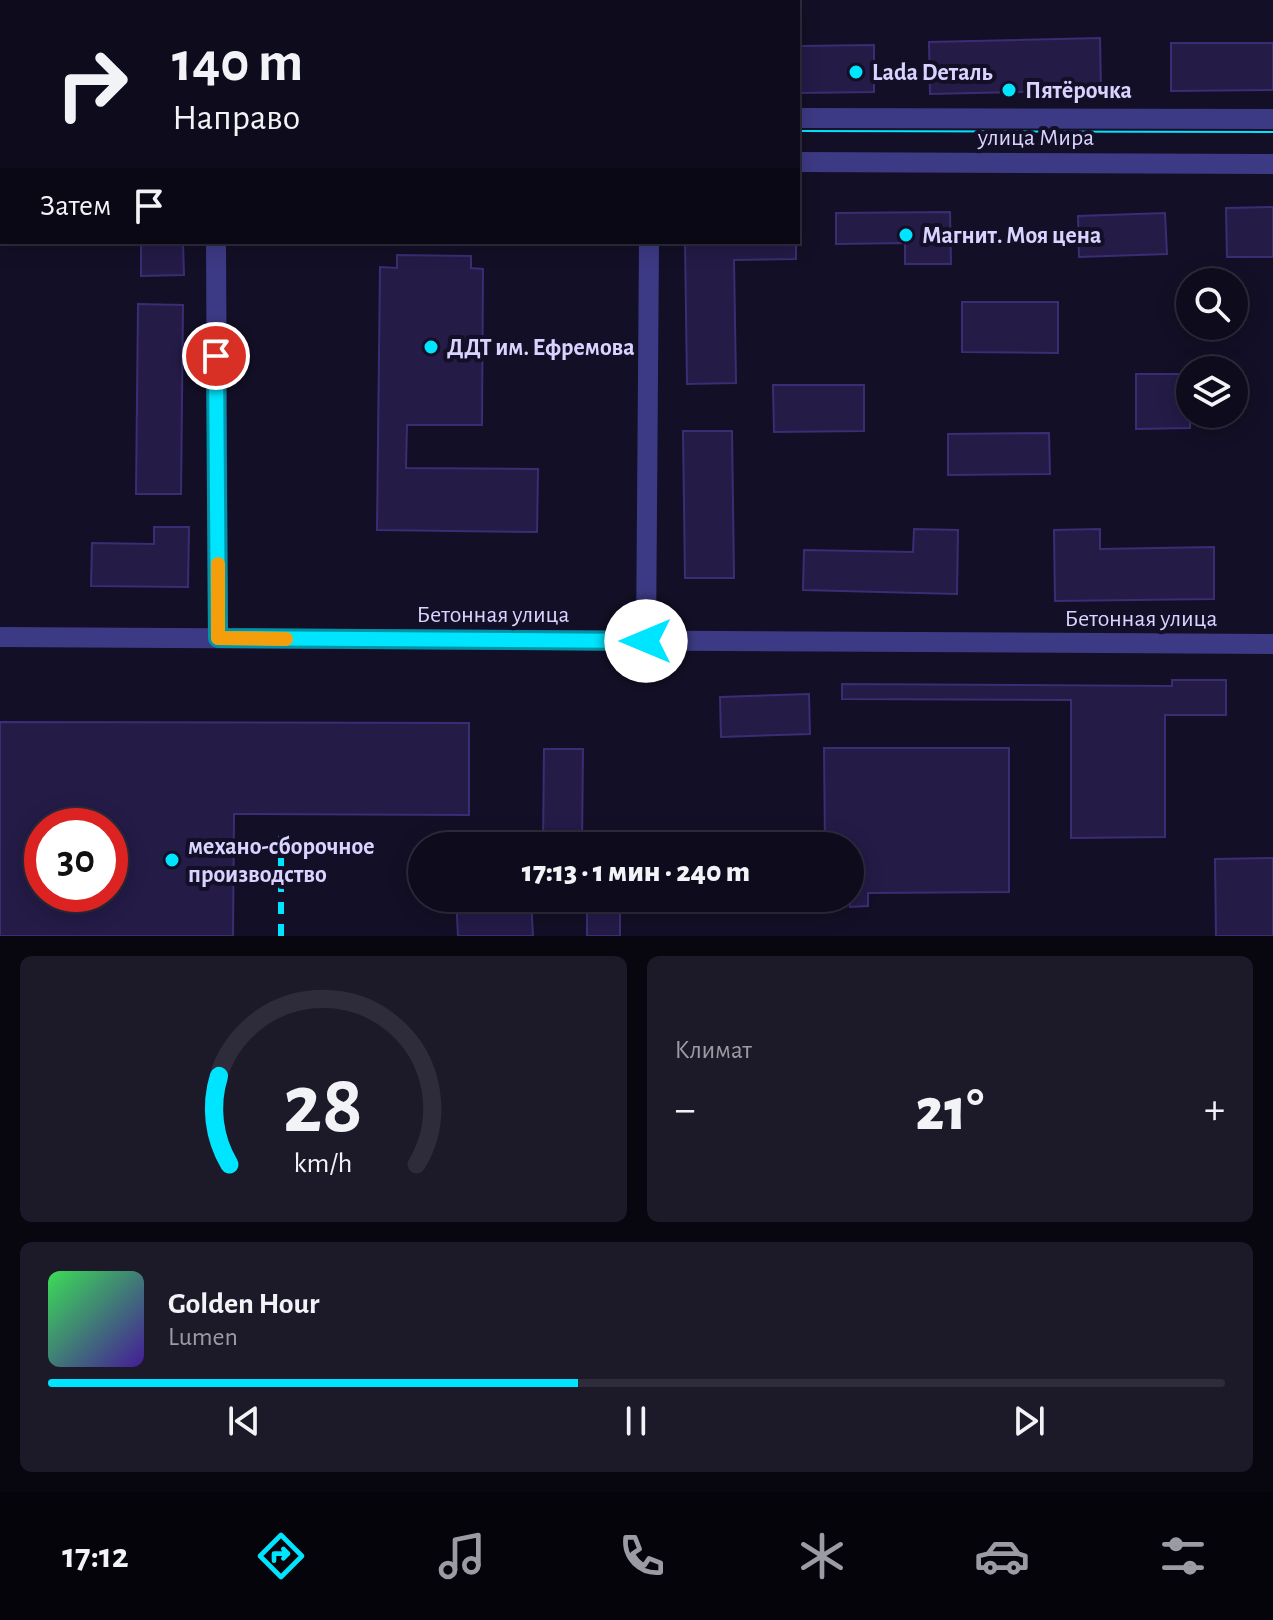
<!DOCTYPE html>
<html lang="ru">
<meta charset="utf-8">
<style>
:root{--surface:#0e0b1c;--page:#1c1929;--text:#f1f3f6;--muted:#9b9ba3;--line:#2e2b3b;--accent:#00e5ff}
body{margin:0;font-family:"Alegreya Sans",sans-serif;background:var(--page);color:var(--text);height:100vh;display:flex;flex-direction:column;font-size:30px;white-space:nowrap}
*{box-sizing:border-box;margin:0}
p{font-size:26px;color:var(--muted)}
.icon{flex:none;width:44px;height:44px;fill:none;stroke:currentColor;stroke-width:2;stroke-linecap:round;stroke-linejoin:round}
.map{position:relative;height:936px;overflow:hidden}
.side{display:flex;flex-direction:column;gap:20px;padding:20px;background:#08060f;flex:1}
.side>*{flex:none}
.banner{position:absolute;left:0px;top:0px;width:800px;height:244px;box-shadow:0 4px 20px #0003,0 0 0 2px var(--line);background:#0e0b1c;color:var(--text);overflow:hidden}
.fabs{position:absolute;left:1176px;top:268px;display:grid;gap:16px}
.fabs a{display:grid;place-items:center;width:72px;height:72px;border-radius:50%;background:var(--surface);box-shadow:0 4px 20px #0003,0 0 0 2px var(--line);font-size:40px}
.speed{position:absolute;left:24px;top:808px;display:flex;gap:16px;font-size:40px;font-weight:700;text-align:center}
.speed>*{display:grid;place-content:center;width:104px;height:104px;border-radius:50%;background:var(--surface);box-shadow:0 4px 20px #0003,0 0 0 2px var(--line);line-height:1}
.speed .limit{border:12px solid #d22;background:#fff;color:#111}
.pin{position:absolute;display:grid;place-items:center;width:68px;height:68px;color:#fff;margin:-34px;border:4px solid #fff;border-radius:50%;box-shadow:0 2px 8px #0007}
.me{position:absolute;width:88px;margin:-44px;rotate:270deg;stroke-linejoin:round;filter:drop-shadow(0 0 6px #0008)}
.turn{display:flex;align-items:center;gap:28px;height:168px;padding:0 40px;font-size:36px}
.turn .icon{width:104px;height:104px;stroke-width:2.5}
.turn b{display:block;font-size:56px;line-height:68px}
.then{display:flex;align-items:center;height:76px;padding:0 40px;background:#0003;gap:16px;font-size:30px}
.big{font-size:60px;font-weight:800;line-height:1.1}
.side .widget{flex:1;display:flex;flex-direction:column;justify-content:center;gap:12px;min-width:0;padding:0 28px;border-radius:12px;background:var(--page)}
.side .dial{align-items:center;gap:0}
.dial svg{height:208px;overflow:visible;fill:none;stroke:var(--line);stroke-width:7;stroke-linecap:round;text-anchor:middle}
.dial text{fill:var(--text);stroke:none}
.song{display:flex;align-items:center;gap:24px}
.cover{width:96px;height:96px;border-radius:12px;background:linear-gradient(135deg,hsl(130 70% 55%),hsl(260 70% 35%))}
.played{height:8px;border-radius:4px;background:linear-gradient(90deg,var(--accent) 45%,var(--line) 45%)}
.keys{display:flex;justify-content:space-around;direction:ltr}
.heat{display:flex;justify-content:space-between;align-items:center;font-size:44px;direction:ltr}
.side .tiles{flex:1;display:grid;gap:20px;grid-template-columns:1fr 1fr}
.widget:last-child{grid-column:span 2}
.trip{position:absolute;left:408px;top:832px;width:456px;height:80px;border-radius:40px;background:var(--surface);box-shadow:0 4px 20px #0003,0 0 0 2px var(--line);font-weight:800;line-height:80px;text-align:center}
.menu{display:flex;height:128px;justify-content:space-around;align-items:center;background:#06040b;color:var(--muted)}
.menu .icon{width:56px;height:56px}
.menu .on{color:var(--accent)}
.menu b{font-size:36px;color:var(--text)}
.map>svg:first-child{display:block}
</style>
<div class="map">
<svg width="1273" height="936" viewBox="0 0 1273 936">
<rect width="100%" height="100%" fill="#130f26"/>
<!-- building -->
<g fill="#241b47" stroke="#3b2d73" stroke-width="2" fill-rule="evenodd">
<path d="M1100 38 1101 90 930 94 929 42Z"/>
<path d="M1171 43H1273V90L1171 91Z"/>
<path d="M874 45V92L798 93V46Z"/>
<path d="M1273 207V257H1227L1226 208Z"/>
<path d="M950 212 951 264H905V243L836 244V213Z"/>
<path d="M1165 213 1167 254 1079 257 1078 216Z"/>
<path d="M141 242H183L184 275 141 276Z"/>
<path d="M685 242H796V259L734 260 736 383 687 384Z"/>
<path d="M397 255 471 256V268L483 269 482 425H407L406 468 538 469 537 532 377 530 380 267 397 268Z"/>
<path d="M962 302H1058V353L962 352Z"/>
<path d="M138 304 183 305 181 494H136Z"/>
<path d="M1136 374H1190V428L1136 429Z"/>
<path d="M773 385H864V431L774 432Z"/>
<path d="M683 431H732L734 578H685Z"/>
<path d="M1049 433 1050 474 948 475V434Z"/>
<path d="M154 527H189L188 587 91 586 92 543 154 544Z"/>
<path d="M914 529 958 530 957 594 803 590 804 550 913 552Z"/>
<path d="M1100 529V549L1214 547V599L1055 601 1054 530Z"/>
<path d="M1172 680H1226V715H1165V837L1071 838V700L842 699V684L1172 686Z"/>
<path d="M809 694 810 734 721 737 720 697Z"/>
<path d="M0 722 469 723V815L234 814 233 936H0ZM42 826H110V894H42Z"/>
<path d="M824 748H1009V892L868 893V906L850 907V846H825Z"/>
<path d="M544 749H583L582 846H543Z"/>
<path d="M1273 858V936H1216L1215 859Z"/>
<path d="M456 898H531L533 936H458Z"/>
<rect x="587" y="898" width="33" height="38"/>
</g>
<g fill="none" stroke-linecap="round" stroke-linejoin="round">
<!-- minor -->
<g stroke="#3d3a85" stroke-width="20">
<path d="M216 242 218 638"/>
<path d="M0 637 1273 644"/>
<path d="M646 641 649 242"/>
</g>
<!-- tertiary -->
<g stroke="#3d3a85" stroke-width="20">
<path d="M0 117H2"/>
<path d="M798 118 1273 119"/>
<path d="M0 160H2"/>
<path d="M798 162 1273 164"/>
</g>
<!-- tram -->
<g stroke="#00e5ff" stroke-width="2">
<path d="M0 129H2"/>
<path d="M798 131 1273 132"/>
</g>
<!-- rail -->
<path stroke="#00e5ff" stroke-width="6" stroke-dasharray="12 10" stroke-linecap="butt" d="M281 936V836"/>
</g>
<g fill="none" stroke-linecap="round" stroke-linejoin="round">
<defs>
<path id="route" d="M216 356 218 638 646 641"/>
</defs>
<!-- route casing -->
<use href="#route" stroke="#0095a6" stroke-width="20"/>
<!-- route -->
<use href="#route" stroke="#00e5ff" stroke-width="14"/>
<!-- slow -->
<path stroke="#f59e0b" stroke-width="14" d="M218 564V638L286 639"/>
</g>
<!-- markers -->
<g fill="#00e5ff" stroke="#130f26" stroke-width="3">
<circle cx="856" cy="72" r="8"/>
<circle cx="1009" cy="90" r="8"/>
<circle cx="906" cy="235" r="8"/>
<circle cx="431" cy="347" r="8"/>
<circle cx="172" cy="860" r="8"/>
</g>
<g text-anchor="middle" stroke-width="8" stroke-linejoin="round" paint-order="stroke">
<!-- poi labels -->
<g font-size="24" font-weight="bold" fill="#d9d4ff" stroke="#130f26" text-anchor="start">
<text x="872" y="80">Lada Dеталь</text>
<text x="1025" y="98">Пятёрочка</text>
<text x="922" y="243">Магнит. Моя цена</text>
<text x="447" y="355">ДДТ им. Ефремова</text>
<text x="188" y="854">механо-сборочное<tspan x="188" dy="28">производство</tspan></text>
</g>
<!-- street labels -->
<g font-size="24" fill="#d9d4ff" stroke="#130f26">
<text x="1036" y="145">улица Мира</text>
<text x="493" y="622">Бетонная улица</text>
<text x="1141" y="626">Бетонная улица</text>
</g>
</g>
</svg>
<div class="fabs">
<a><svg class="icon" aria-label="search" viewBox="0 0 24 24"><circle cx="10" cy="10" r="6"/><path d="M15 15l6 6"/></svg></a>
<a><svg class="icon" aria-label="layers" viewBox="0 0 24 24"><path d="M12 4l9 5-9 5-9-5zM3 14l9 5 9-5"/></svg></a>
</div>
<div class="speed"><div class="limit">30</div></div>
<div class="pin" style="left:216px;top:356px;background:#d93025"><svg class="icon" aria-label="arrive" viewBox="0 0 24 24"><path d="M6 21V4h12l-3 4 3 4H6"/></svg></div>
<svg class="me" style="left:646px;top:641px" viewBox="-20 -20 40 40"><circle r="19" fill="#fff"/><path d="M0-13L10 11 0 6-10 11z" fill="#00e5ff"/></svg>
<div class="trip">17:13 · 1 мин · 240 m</div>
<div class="banner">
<div class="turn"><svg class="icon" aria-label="right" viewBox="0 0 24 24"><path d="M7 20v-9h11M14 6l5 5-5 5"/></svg><div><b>140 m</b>Направо</div></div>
<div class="then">Затем<svg class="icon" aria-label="arrive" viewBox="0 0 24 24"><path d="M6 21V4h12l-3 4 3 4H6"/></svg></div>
</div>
</div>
<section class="side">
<div class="tiles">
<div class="widget dial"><svg viewBox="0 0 100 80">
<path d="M14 69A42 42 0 1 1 86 69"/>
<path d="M14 69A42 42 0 0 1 10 35" stroke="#00e5ff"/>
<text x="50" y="56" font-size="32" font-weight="700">28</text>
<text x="50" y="72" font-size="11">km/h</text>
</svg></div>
<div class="widget"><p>Климат</p>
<div class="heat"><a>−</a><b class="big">21°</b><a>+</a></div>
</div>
<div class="widget">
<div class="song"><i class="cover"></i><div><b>Golden Hour</b><p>Lumen</p></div></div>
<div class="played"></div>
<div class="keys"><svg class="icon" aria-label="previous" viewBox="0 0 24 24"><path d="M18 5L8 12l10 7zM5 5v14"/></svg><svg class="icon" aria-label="pause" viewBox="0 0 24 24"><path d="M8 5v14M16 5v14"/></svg><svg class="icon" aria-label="next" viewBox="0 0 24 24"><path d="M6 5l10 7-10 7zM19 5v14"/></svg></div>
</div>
</div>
</section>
<nav class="menu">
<b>17:12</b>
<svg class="icon on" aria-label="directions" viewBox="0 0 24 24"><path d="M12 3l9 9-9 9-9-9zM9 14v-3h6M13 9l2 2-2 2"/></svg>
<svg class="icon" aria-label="music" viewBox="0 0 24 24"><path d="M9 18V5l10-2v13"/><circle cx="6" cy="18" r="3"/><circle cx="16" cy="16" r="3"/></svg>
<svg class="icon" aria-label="phone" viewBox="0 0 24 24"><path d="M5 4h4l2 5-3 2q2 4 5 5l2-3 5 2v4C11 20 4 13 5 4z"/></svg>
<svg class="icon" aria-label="climate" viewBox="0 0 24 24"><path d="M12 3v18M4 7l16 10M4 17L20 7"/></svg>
<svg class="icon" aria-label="car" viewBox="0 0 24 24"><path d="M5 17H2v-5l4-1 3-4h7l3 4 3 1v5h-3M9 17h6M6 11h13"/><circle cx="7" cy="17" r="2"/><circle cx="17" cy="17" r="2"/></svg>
<svg class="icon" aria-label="filters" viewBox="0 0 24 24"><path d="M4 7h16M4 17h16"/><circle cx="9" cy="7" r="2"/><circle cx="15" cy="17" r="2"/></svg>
</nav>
